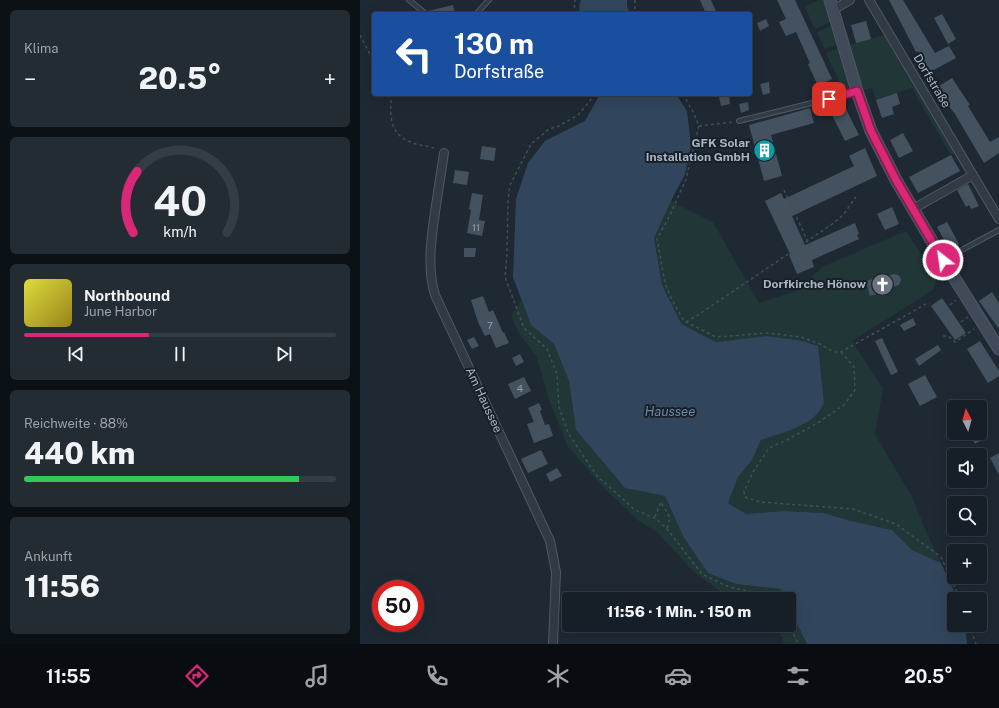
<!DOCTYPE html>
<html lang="de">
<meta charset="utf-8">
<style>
:root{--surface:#161f27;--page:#232c33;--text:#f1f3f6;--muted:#9ea2a7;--line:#353d44;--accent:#db2777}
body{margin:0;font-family:"Public Sans",sans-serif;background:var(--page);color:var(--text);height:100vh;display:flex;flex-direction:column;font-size:15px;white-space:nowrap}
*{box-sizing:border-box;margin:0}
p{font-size:13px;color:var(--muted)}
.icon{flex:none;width:22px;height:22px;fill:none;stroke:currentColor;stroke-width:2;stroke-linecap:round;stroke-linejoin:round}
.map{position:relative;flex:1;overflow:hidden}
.panel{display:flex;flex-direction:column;gap:10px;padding:10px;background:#0c1115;width:360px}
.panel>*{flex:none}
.hud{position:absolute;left:12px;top:12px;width:380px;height:84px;border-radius:4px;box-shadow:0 4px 16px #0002,0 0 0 1px var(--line);background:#1a4fa0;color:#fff;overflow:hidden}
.needle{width:26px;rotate:354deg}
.controls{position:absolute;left:587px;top:400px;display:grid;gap:8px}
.controls a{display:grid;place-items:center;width:40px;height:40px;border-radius:4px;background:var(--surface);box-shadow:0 4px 16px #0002,0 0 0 1px var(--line);font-size:20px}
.speed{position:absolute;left:12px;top:580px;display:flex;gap:8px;font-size:20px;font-weight:700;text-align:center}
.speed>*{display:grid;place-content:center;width:52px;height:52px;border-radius:50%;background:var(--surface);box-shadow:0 4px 16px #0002,0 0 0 1px var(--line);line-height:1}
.speed .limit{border:6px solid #d22;background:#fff;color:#111}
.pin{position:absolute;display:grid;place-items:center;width:34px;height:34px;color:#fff;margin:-17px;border-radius:8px;box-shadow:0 2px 6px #0006}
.me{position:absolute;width:44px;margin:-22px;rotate:330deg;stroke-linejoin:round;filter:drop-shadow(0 0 3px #0008)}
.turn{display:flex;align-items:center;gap:14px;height:84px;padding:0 16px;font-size:18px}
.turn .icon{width:52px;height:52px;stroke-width:2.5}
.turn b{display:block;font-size:28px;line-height:34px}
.big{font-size:30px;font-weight:800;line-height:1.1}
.panel .tile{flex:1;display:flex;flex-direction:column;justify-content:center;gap:6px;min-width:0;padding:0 14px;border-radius:6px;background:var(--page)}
.panel .dial{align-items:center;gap:0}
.dial svg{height:104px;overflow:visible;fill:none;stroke:var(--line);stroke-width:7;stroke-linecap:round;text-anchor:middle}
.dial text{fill:var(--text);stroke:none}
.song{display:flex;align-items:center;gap:12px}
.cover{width:48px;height:48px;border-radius:6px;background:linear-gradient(135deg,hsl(60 70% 55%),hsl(50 70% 35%))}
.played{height:4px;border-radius:2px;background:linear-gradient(90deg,var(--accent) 40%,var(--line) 40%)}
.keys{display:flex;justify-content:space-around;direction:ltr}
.heat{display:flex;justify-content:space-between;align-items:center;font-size:22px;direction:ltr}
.charge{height:6px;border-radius:3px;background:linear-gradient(90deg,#34c759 88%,var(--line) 0)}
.trip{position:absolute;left:202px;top:592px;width:234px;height:40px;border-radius:4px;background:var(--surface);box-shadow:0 4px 16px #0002,0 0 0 1px var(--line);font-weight:800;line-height:40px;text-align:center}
.menu{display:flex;height:64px;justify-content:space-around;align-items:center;background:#090c10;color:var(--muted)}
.menu .icon{width:28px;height:28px}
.menu .current{color:var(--accent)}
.menu b{font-size:18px;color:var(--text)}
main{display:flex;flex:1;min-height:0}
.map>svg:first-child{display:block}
</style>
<main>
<section class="panel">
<div class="tile"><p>Klima</p>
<div class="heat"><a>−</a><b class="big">20.5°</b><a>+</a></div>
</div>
<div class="tile dial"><svg viewBox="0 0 100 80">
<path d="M14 69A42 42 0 1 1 86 69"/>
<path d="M14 69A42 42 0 0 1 17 22" stroke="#db2777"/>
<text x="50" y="56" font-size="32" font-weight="700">40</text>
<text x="50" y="72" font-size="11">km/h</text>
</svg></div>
<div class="tile">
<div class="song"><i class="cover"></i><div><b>Northbound</b><p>June Harbor</p></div></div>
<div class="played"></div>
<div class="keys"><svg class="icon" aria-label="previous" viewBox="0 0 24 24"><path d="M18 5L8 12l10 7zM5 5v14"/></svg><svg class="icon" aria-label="pause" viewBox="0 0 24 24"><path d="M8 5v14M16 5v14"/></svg><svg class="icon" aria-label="next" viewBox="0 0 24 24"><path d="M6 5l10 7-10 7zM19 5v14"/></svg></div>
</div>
<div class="tile"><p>Reichweite · 88%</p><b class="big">440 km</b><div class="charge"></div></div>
<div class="tile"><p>Ankunft</p><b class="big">11:56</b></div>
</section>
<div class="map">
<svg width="639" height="644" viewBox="0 0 639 644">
<rect width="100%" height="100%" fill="#1e2934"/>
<!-- green -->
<g fill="#213737">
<path d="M459 0H464L470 22 455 29 445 7Z"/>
<path d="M471 26 477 45 465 49 457 32Z"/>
<path d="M524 35 595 152 591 155 552 88 516 100 512 88 503 90 489 45Z"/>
<path d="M478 48 491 90 484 92 466 53Z"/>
<path d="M311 201 353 222 399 303 439 290 462 267 546 231 577 279 573 290 492 341 523 389 515 434 552 497 569 538 581 563 552 550 532 530 491 521 464 513 423 511 386 514 368 503 377 478 392 460 401 440 445 424 464 402 458 347 406 336 356 342 325 326 321 323 302 285 294 238Z"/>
<path d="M161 300 171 325 194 344 209 381 216 430 265 488 305 496 323 536 376 584 420 589 425 599H405L362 593 333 571 297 532 279 521 245 489 208 447 189 400 177 357 161 336 151 317Z"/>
<path d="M429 608 447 644H424L418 625H429Z"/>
</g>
<!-- water -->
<g fill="#31465c">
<path d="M221 0H267V6L270 14H220L219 6Z"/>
<path d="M240 94H316L327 111 331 146 325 174 311 201 294 238 302 285 321 323 325 326 356 342 406 336 442 341 458 346 464 402C456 426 423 432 401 440L392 460 378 477 368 503 386 514 423 511 464 513 491 521 532 530 552 550 581 563 593 589 596 599H594V625H603L606 634 607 644H447L429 608V599H425L420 589 376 584 348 573 323 536 305 496 265 488 216 430 209 381 194 344 171 325 153 277 156 199 168 163 185 141 225 121Z"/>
</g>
<!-- building -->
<g fill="#44515f">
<path d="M340 0H351L357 14H346Z"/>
<path d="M417 0H435L472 79 458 86 448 64 450 63 436 32 426 36 419 22 426 19Z"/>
<path d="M529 0H543L575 53 589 46 596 58 570 72 558 51 556 52Z"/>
<path d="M93 5 95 14H69L68 11Z"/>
<path d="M582 14 596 39 588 44 574 18Z"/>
<path d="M406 19 409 26 400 31 397 23Z"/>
<path d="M506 21 511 39 496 43 491 25Z"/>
<path d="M592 78 610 105 608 106 630 142 639 137V153L624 163 595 114 585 101 588 100 579 86Z"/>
<path d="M409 82 410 93 403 95 400 84Z"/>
<path d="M537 93 540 104 532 107 534 114 522 118 516 100Z"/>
<path d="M369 95 370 104 361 106 359 97Z"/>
<path d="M482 101 499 135 485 141 468 107Z"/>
<path d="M388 102 389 110 381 113 379 104Z"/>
<path d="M450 108 454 123 411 135 422 176 404 181 389 125Z"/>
<path d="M543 133 553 151 539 158 530 140Z"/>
<path d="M122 146 136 148 134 161 120 159Z"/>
<path d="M505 148 517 176 432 216 445 245 495 223 499 234 497 235 499 239 452 260 454 267 437 274 429 255 430 254 405 201 421 193 424 199 494 166 489 156Z"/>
<path d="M591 155 600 171 558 193 549 177Z"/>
<path d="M95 170 109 172 107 185 93 183Z"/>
<path d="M608 184 619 206 611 209 609 205 606 207 597 190Z"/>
<path d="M112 193 123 195 119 220 125 221 122 236 107 233 111 210 109 209Z"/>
<path d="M532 207 539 224 525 230 517 214Z"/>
<path d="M587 222 599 244 589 249 577 227Z"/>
<path d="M104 248H116L115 257H104Z"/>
<path d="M534 274 538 275 540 277 541 280 539 285 529 288 530 290 510 296 506 281 526 275V276Z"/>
<path d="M632 292 639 303V329L619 301Z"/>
<path d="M123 296 129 312 133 310 143 333 144 332 149 343 136 348 130 334 125 336 118 322 111 300Z"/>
<path d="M582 298 606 333 595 340 571 306Z"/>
<path d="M553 318 556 325 544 331 540 325Z"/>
<path d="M114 337 119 346 112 349 107 340Z"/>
<path d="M522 338 538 372 531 375 515 341Z"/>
<path d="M620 341 639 371V376L628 383 607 349Z"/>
<path d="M578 345 581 350 559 366 555 359Z"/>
<path d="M160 354 164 362 156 366 152 358Z"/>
<path d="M565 375 577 397 560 406 548 384Z"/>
<path d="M164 377 171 391 155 399 148 384Z"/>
<path d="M179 403 182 410 180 411 185 425 189 424 193 436 174 443 167 424 174 422 168 408Z"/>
<path d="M608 433H623L626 438 615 444Z"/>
<path d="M181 450 188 464 168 473 161 459Z"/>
<path d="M639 453V475L630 458Z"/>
<path d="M197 468 202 476 190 482 186 474Z"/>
</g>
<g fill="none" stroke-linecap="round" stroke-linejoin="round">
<defs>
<g id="service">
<path d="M49 0 66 14"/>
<path d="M116 14 129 0"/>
<path d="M379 121 484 95 497 91"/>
<path d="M583 260 639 230"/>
</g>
<g id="minor">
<path d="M509 0 639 219"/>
<path d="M473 10 490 0"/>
<path d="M84 153C81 173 78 192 75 212 71 240 67 268 75 295L190 541 196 572 193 644"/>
<path d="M553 209 613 175"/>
</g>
<path id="secondary" d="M470 0 497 91 511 131 536 180 583 260 639 349"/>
</defs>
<!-- service casing -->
<use href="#service" stroke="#4f5964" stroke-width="6"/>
<!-- minor casing -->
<use href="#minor" stroke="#4f5964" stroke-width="10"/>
<!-- secondary casing -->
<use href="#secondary" stroke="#4f5964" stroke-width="13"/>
<!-- path -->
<g stroke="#3e5253" stroke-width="1.5" stroke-dasharray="3 3" stroke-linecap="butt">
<path d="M275 0V12L276 14"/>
<path d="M214 14 215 0"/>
<path d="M0 35 14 62"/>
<path d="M30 94C32 101 30 108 31 116 33 132 40 139 56 144 63 146 70 146 77 149"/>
<path d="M234 94V96L218 115 199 126 189 129 171 144 150 185 148 200 147 254 145 277 164 328 187 349 197 374 199 407 208 433 237 476 275 510 295 518 307 529 342 574 369 587 413 596 416 599"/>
<path d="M323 94 333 112 339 126 326 179 311 213 297 239 305 283 312 300 324 321 356 337 407 333 441 337 460 344 474 352H481L566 304"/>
<path d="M339 126 373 122"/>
<path d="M424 190 456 259"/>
<path d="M590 305 596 300"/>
<path d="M326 322 338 315 471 225 483 215 496 197"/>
<path d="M601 322 608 317"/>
<path d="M583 336H588L595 342 614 329"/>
<path d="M481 352 494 367 495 390 484 405 459 422 429 439 409 448 393 472 384 492 385 497 400 502 493 509 536 524 581 557 600 599"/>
<path d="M295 517 301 502 310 518 307 529"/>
<path d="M429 623 438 644"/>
<path d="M609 625 616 644"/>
</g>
<!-- service -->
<use href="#service" stroke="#323b45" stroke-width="4"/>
<!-- minor -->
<use href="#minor" stroke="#323b45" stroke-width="8"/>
<!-- secondary -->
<use href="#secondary" stroke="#404a58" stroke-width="11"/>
</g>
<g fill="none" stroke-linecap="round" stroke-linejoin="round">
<defs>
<path id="route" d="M469 99 497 91 511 131 536 180 583 260"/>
</defs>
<!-- route casing -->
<use href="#route" stroke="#8e194d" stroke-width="10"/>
<!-- route -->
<use href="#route" stroke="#db2777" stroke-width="7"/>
</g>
<!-- icons -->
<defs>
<symbol id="building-disc" viewBox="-11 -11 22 22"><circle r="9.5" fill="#0f9aa8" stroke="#172029"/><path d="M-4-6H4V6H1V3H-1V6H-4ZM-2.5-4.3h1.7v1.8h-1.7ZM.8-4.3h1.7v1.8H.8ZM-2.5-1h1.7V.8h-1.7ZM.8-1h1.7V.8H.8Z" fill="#fff"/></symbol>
<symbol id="church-disc" viewBox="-11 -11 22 22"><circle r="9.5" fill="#6b7280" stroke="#172029"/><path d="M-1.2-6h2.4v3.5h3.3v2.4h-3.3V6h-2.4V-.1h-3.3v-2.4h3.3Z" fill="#fff"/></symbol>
</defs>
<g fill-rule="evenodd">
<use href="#building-disc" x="392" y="138" width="25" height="25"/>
<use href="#church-disc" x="510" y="272" width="25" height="25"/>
</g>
<g text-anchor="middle" stroke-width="4" stroke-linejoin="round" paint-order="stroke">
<!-- number labels -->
<g font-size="10" fill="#919daa">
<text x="116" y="231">11</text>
<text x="130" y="329">7</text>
<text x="160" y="392">4</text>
</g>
<!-- street labels -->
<g font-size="12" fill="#abb6c3" stroke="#172029">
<text transform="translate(572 81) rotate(59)" y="4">Dorfstraße</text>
<text transform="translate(124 400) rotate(65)" y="4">Am Haussee</text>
</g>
<!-- poi labels -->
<g font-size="12" font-weight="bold" fill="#abb6c3" stroke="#172029" text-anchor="end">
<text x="390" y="147">GFK Solar<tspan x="390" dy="14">Installation GmbH</tspan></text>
<text x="506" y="288">Dorfkirche Hönow</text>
</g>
<!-- water labels -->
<g font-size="13" font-style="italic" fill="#6b89a8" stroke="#172029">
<text x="310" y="416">Haussee</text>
</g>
</g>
</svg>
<div class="controls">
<a><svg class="needle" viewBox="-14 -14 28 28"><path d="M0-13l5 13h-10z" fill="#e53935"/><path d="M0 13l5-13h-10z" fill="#9ea2a7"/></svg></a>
<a><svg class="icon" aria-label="sound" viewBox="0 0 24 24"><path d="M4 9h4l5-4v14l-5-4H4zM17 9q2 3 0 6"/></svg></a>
<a><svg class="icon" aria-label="search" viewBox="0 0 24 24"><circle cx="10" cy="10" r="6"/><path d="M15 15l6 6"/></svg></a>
<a>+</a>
<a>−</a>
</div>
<div class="speed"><div class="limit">50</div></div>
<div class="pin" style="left:469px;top:99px;background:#d93025"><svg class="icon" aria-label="arrive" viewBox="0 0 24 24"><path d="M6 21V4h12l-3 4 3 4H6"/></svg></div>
<svg class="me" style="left:583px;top:260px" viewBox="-20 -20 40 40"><circle r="17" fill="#db2777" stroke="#fff" stroke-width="3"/><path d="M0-11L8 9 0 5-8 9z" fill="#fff"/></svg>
<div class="trip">11:56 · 1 Min. · 150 m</div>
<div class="hud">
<div class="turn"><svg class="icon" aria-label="left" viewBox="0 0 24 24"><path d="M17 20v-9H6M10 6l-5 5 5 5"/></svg><div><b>130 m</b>Dorfstraße</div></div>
</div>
</div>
</main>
<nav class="menu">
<b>11:55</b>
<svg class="icon current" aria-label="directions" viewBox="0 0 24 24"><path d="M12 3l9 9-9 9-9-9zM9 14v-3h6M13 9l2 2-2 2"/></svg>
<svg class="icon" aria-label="music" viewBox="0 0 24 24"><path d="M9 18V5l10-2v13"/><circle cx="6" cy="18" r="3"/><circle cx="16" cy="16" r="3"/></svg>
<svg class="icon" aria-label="phone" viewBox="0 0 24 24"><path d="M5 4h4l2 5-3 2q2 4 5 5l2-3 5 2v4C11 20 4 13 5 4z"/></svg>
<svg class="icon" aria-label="climate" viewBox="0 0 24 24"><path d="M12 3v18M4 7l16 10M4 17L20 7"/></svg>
<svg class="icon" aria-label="car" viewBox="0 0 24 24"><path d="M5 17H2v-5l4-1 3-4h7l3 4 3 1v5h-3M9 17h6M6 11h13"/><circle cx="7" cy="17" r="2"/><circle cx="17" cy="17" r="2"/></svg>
<svg class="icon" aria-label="filters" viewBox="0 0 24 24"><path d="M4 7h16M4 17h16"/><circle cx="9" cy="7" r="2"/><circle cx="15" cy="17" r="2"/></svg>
<b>20.5°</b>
</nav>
